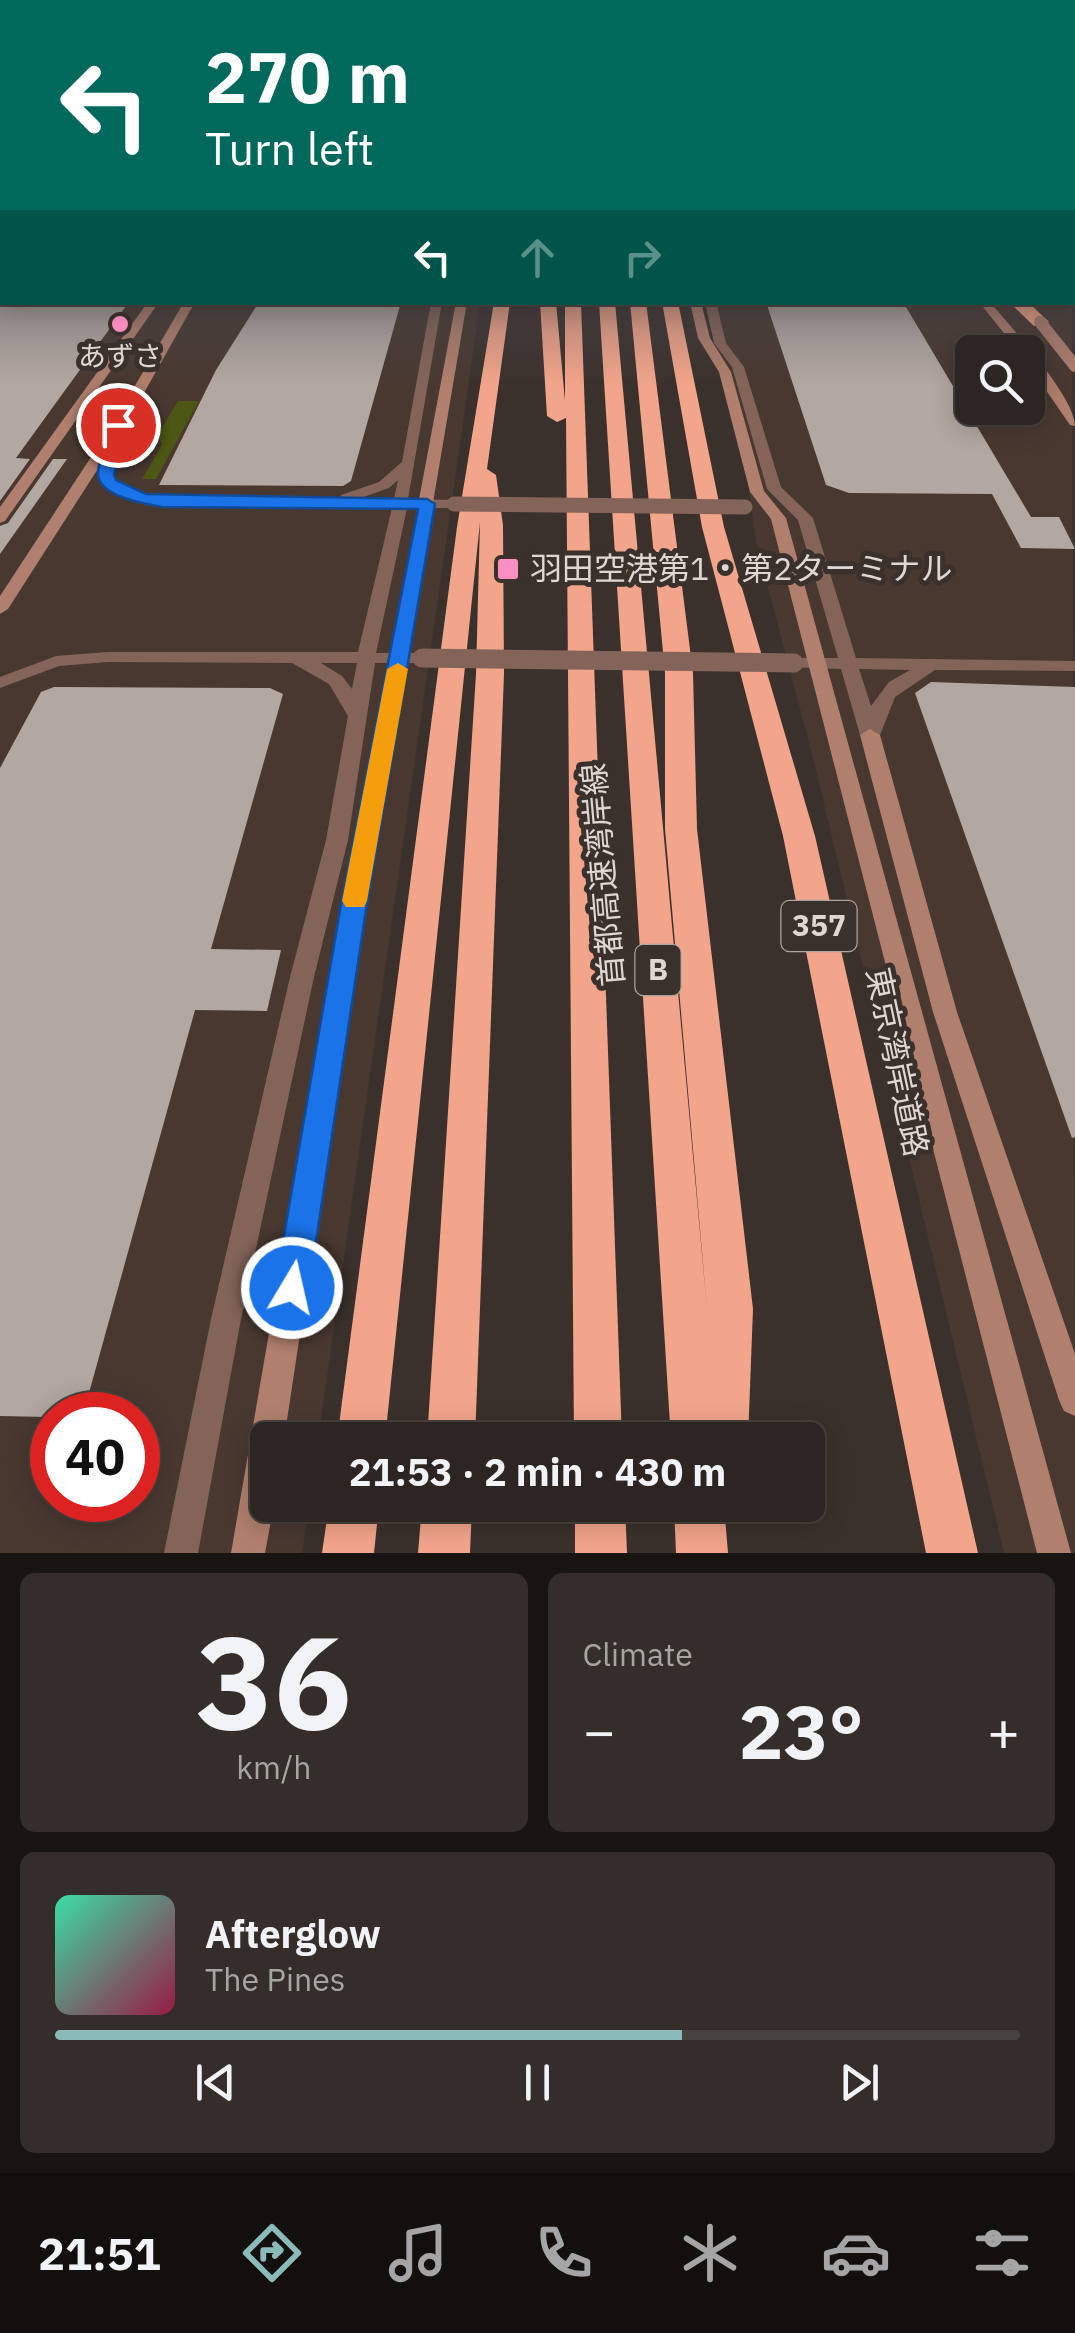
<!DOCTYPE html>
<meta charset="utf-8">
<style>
:root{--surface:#2c2521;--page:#342d2a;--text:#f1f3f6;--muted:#a6a5a5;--line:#48423f;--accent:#8bbbb9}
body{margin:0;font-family:"IBM Plex Sans","Noto Sans JP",sans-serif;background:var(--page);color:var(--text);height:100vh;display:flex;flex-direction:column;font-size:38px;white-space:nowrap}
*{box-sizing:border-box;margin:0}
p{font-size:32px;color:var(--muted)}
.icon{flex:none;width:55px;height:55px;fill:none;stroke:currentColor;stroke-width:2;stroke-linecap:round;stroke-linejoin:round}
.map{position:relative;height:1553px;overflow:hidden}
.panel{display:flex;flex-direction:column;gap:20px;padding:20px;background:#181412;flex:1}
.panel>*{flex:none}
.guide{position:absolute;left:0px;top:0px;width:1075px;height:305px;box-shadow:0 5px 25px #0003,0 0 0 2px var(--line);background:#00695c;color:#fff;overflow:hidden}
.controls{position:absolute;left:955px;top:335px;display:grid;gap:20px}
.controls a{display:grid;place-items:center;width:90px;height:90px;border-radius:15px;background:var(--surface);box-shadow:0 5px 25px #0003,0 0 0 2px var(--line);font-size:50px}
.speed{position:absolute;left:30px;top:1392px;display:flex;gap:20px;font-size:50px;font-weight:700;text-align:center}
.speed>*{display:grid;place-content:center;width:130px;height:130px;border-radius:50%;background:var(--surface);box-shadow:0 5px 25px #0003,0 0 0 2px var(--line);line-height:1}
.speed .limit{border:15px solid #d22;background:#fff;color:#111}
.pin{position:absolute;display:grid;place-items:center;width:85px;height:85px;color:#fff;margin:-42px;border:5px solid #fff;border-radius:50%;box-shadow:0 2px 10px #0007}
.me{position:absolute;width:110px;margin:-55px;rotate:9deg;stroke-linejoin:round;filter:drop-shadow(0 0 8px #0008)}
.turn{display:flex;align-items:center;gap:35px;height:210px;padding:0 40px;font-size:45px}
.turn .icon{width:130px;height:130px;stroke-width:2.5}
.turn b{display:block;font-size:70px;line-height:85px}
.lanes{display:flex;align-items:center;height:95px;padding:0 40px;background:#0003;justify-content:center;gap:50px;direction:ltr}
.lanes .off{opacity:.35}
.big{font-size:75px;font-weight:700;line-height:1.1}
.panel .tile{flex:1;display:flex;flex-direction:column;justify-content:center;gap:15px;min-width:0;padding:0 35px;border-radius:15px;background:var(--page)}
.panel .dial{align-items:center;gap:0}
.dial b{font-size:130px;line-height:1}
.song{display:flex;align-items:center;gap:30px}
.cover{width:120px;height:120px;border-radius:15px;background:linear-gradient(135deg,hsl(160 70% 55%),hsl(340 70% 35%))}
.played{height:10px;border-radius:5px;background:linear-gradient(90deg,var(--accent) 65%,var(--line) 65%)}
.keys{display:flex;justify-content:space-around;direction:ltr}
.heat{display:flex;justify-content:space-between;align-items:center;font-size:55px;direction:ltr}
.panel .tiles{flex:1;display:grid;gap:20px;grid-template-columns:1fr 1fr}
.tile:last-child{grid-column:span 2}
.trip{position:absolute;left:250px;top:1422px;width:575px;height:100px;border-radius:15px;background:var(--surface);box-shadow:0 5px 25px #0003,0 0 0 2px var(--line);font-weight:700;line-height:100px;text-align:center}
.tabs{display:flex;height:160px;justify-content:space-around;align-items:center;background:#120f0d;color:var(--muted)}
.tabs .icon{width:70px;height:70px}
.tabs .selected{color:var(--accent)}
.tabs b{font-size:45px;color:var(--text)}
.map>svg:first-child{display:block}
</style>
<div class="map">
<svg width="1075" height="1553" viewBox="0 0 1075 1553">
<rect width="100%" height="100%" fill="#3b312c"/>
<!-- built -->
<g fill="#483830" fill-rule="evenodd">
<path d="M0 168 2 302 480 303 318 1440H268V1505H309L302 1553H0ZM52 1415H138V1500H52Z"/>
<path d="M1072 168 1075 1553H1004L812 754 756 542 749 488 705 303 1072 302ZM972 352H1028V408H972Z"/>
</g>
<!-- green -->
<path fill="#4b5713" d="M178 401H199L156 479H142L162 445 158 434Z"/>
<!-- building -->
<g fill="#b3a7a1">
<path d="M0 302H129L16 458 30 459 0 501Z"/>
<path d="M259 302H401L351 481 343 486 159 485 216 370Z"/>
<path d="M766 302H903L1031 517H1059L1075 549 1021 548 992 494 849 493 826 485Z"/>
<path d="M53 459H67L0 554V526L8 523Z"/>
<path d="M931 682 1075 687V1137L1072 1138 915 693Z"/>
<path d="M54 687 270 688 283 694 211 949 281 950 267 1011 195 1010 89 1393 47 1417 0 1416V768L41 692Z"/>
</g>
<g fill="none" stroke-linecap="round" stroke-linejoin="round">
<!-- street -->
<g fill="#846459" fill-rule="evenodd">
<path d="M431 302H442L408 499 454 500 461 504 454 508H407L376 653H422L431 658 422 663H375L348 840 314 977 241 1319 198 1553H164L211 1319 290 977 326 840 348 716 329 684 292 663 108 662 59 666 0 688V677L56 656 108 652H358L392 508 162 506 136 501 104 486 99 466 112 425 119 421 126 425 113 466 116 481 145 494 162 498 339 499 341 495 379 482 402 462ZM398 480 394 499H358L389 488ZM321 663H357L352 689 342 676Z"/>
<path d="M705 302H716L726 343 744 367 781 487 813 518 856 658 1075 661V671L935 670 895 697 880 735 870 741 860 735 841 669 788 667 785 663 794 658H838L798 520 767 489 732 367 714 343ZM859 669 910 670 889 682 871 706Z"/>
</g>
<!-- secondary -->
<g fill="#b17f6d" fill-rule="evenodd">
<path d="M148 302H159L5 521 0 523V507Z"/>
<path d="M184 302H195L126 425 8 609 0 614V596L112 425Z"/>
<path d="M456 302H467L364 910 284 1440H268V1505H274L265 1553H231L342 910Z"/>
<path d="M690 302H701L710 338 731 372 764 491 786 518 1071 1553H1037L771 519 750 492 719 372 698 338Z"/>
<path d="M979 302H990C1011 327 1075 397 1075 426L1070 425 1028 364V352H1019Z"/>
<path d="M870 729 880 735 957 1012 1075 1354V1416L1064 1411 1059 1400 933 1012 860 735Z"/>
</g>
<!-- highway -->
<g fill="#f2a58a" fill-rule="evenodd">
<path d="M494 302H510L487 469 496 475 503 525 504 674 475 1440H427L476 674 480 522 385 1440H337L457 527Z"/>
<path d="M540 302H556L565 401V302H581L622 1440H574L566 418 557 422 547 416Z"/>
<path d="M599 302H615L707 1309 665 829V673L630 302H646L693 673 697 829 753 1309 748 1440H671Z"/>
<path d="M662 302H678L724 527 815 836 978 1553H926L783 836 702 527Z"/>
<path d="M1009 302H1028L1049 322 1034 326Z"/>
<path d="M329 1505H379L374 1553H322Z"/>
<path d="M422 1505H472L470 1553H418Z"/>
<path d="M575 1505H625L627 1553H575Z"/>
<path d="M674 1505H724L728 1553H676Z"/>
</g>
<!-- street-bridge-far1 -->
<path stroke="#846459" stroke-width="15" d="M454 504 745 507"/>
<!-- street-bridge -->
<path stroke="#846459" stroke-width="19" d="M422 658 794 663"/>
<!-- secondary-bridge -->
<path stroke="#b17f6d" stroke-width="12" d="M1040 322 1075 366"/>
</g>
<!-- sky -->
<linearGradient id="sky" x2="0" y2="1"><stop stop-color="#201b18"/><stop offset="0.44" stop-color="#4f4e56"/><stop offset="1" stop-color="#4f4e56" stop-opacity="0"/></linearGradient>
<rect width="1075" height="385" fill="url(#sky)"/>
<!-- route -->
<path fill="#1a73e8" stroke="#114b97" stroke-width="2.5" d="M118 421 126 425 114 475 116 480 146 494 427 499 435 504 366 910 309 1288 304 1300 292 1305 280 1300 275 1288 340 910 418 509 162 507C146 504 99 497 98 474 98 460 107 440 111 425Z"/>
<!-- slow -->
<path fill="#f59e0b" d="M398 663 408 669 367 901 364 907H346L342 901 387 669Z"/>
<!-- markers -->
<g fill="#fc8fc1" stroke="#3b312c" stroke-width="4">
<circle cx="120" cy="324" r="10"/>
<rect x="496" y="557" width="24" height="24" rx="5"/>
</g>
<g text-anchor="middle" stroke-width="10" stroke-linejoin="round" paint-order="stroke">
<!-- far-poi labels -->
<g font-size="28" fill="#ded7d4" stroke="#3b312c">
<text x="120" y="366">あずさ</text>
</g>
<!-- shield labels -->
<g fill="#3b312c" stroke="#ada5a2" stroke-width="2.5">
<rect x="781.5" y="901" width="75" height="50" rx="8"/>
<rect x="635.5" y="945" width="45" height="50" rx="8"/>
</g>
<g font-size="30" font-weight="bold" fill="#ded7d4">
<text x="819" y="936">357</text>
<text x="658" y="980">B</text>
</g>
<!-- poi labels -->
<g font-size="32" fill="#ded7d4" stroke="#3b312c" text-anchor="start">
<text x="530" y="580">羽田空港第1・第2ターミナル</text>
</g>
<!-- street labels -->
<g font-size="32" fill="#ded7d4" stroke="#3b312c">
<text transform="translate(603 875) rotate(-95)" y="11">首都高速湾岸線</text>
<text transform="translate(897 1062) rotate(78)" y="11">東京湾岸道路</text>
</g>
</g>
</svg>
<div class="controls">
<a><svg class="icon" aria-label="search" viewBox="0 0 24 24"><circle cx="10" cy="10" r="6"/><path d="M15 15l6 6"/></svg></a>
</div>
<div class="speed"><div class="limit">40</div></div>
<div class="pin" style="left:118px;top:425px;background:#d93025"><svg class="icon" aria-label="arrive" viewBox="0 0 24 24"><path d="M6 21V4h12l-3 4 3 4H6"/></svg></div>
<svg class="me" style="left:292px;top:1288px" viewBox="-20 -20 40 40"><circle r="17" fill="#1a73e8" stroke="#fff" stroke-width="3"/><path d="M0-11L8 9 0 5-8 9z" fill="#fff"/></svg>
<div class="trip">21:53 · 2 min · 430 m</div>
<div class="guide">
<div class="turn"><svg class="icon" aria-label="left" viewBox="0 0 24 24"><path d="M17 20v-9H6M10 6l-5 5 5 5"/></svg><div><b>270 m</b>Turn left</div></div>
<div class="lanes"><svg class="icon" aria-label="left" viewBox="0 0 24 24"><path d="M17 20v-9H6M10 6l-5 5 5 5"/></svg><svg class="icon off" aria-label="ahead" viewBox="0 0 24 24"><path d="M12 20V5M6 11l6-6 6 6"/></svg><svg class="icon off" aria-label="right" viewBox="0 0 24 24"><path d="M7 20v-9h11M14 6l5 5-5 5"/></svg></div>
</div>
</div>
<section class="panel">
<div class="tiles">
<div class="tile dial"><b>36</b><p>km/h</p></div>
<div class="tile"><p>Climate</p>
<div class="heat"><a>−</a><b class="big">23°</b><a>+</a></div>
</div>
<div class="tile">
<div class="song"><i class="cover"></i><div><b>Afterglow</b><p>The Pines</p></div></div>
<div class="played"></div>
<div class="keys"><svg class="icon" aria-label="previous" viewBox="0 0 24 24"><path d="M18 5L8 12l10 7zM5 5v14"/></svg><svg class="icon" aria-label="pause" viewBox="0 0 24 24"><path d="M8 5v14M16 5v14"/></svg><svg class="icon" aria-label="next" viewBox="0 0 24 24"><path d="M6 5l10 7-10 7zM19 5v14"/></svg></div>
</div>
</div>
</section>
<nav class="tabs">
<b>21:51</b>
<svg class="icon selected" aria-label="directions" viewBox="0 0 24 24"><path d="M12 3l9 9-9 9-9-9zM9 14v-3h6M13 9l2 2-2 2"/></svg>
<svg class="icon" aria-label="music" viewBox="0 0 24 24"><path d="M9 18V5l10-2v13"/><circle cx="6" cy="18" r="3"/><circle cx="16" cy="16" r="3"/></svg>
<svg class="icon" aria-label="phone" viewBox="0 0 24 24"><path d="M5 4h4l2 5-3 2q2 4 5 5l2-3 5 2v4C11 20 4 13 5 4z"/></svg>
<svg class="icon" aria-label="climate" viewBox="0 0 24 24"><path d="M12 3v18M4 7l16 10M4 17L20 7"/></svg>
<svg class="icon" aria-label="car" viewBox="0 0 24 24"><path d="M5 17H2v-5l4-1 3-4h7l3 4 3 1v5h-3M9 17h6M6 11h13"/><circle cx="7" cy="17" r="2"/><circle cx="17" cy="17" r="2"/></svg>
<svg class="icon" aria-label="filters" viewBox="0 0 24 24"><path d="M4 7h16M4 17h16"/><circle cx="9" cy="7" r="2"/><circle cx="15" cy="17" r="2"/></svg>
</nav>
